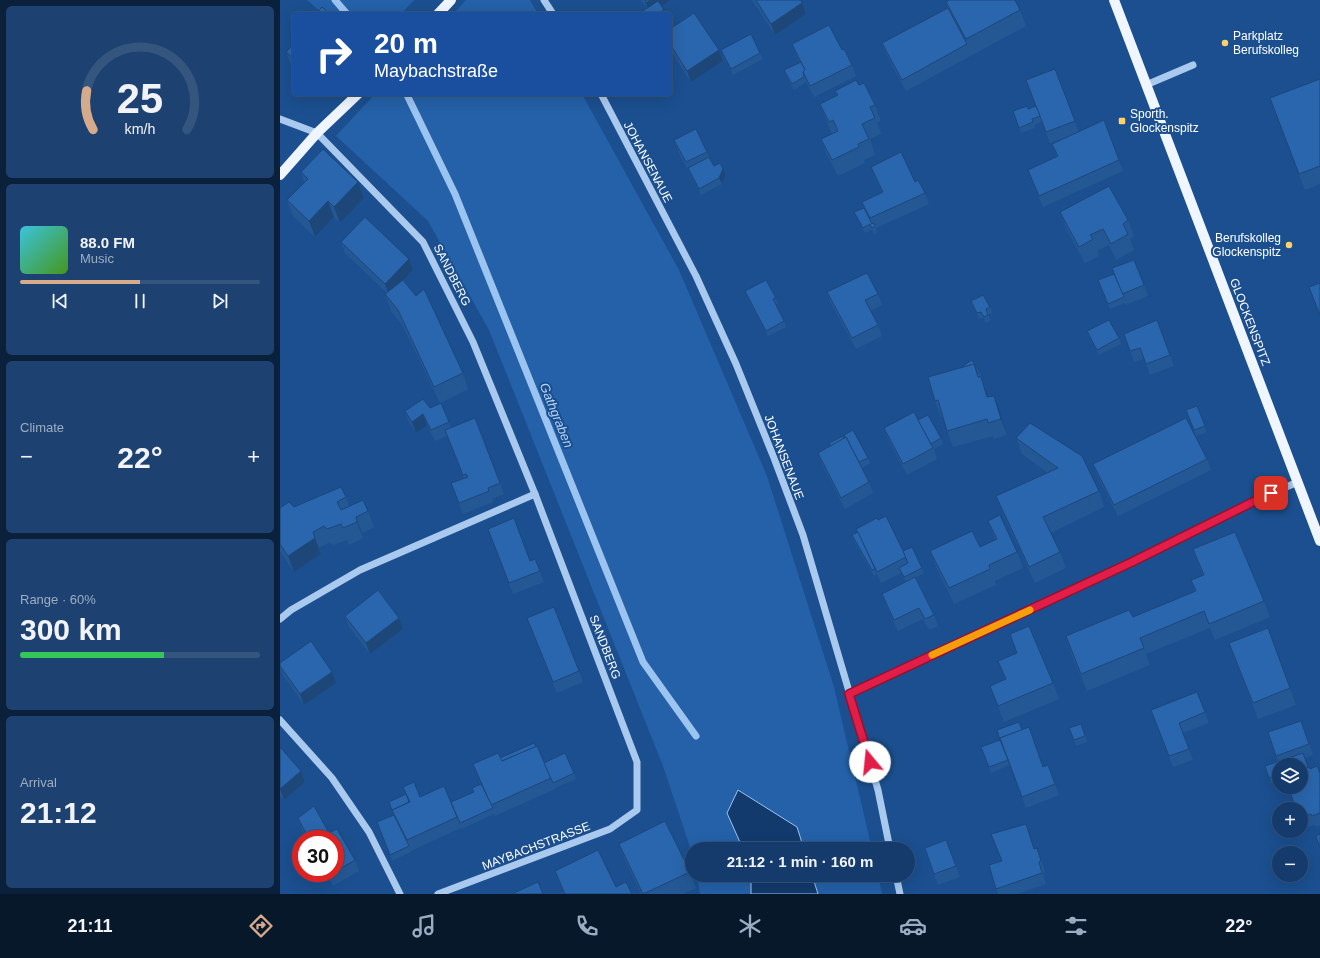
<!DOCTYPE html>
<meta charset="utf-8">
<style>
:root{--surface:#143b6b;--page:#1d4271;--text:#f1f3f6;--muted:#9dadc1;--line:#33557e;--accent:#d6ab8b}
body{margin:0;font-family:Arial,sans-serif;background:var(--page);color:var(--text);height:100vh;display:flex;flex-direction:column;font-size:15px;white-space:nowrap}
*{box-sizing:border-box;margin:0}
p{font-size:13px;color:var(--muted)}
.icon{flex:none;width:22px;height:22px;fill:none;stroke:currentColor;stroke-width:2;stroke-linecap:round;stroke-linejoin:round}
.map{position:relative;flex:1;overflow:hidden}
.details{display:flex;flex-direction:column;gap:6px;padding:6px;background:#0b203b;width:280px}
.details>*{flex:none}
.guide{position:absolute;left:12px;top:12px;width:380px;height:84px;border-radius:4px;box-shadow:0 4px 16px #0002,0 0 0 1px var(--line);background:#1a4fa0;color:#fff;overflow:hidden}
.controls{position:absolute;left:992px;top:758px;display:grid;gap:8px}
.controls a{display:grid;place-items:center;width:36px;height:36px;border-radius:50%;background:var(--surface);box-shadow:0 4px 16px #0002,0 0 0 1px var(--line);font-size:20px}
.speed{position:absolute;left:12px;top:830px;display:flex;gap:8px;font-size:20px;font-weight:700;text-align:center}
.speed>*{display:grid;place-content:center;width:52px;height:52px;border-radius:50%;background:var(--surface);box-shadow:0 4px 16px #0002,0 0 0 1px var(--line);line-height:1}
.speed .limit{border:6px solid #d22;background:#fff;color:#111}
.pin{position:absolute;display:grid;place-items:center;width:34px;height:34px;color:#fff;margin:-17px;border-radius:8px;box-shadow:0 2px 6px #0006}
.me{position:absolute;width:44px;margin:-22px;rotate:343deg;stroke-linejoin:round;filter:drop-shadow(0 0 3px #0008)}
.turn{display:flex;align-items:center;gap:14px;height:84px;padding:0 16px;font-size:18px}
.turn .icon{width:52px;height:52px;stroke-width:2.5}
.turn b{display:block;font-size:28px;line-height:34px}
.big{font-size:30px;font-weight:600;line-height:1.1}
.details .widget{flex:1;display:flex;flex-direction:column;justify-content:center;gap:6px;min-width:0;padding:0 14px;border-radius:6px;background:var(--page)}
.details .dial{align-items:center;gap:0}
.dial svg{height:104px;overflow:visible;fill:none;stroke:var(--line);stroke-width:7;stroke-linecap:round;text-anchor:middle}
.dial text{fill:var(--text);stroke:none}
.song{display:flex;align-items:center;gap:12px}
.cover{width:48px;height:48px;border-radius:6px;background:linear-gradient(135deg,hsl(190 70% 55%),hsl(100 70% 35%))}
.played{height:4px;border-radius:2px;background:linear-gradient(90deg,var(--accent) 50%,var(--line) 50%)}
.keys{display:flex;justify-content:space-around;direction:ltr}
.heat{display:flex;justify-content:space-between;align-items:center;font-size:22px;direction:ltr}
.charge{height:6px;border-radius:3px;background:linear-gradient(90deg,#34c759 60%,var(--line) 0)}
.trip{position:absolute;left:405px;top:842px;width:230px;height:40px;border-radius:20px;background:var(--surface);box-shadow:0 4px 16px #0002,0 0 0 1px var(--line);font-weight:600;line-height:40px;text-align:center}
.tabs{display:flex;height:64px;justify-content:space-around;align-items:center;background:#08182b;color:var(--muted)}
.tabs .icon{width:28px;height:28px}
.tabs .active{color:var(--accent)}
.tabs b{font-size:18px;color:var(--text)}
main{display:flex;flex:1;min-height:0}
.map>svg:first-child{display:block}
</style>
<main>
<section class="details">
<div class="widget dial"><svg viewBox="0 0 100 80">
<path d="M14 69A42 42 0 1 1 86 69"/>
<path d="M14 69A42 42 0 0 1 9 39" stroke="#d6ab8b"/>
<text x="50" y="56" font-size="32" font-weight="700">25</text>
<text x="50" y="72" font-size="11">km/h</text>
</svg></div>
<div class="widget">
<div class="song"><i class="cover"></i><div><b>88.0 FM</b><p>Music</p></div></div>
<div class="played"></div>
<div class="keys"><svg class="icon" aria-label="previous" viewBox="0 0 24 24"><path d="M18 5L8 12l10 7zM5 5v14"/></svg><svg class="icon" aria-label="pause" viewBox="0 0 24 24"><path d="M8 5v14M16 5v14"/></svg><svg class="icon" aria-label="next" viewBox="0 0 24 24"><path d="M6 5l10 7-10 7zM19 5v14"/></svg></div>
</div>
<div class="widget"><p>Climate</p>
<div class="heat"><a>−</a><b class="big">22°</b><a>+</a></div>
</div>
<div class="widget"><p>Range · 60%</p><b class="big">300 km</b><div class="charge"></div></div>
<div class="widget"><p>Arrival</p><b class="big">21:12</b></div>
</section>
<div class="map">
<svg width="1040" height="894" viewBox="0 0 1040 894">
<rect width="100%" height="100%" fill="#1b4f8f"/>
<!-- green -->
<g fill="#2461a8">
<path d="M27 0H134L121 14H43Z"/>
<path d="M186 0H250L258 14H173Z"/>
<path d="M95 94H302L399 270 487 476 554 687 592 849H524L517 827 447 813 463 849H412V853L383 766 209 330 148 221 56 136Z"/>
<path d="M417 875H471V894H420Z"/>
<path d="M532 875H598L602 894H538Z"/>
</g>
<!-- water -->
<g fill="#123a6d" stroke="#9cc4f0">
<path d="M458 790 517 827 524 849H463L447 813Z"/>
<path d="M471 875H532L538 894H471Z"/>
</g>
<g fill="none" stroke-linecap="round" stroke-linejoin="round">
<!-- stream -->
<g stroke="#9cc4f0" stroke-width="7">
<path d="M55 0 67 14"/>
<path d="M127 95 175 194 363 662 416 736"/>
</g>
<!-- minor -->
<g stroke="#a9c9ee" stroke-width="7">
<path d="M264 0 273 14"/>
<path d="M866 85 913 65"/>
<path d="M321 94 416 276 456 364 494 458 523 535 598 790 610 849"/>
<path d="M0 119 37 133 143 242 193 342 255 494 357 762V810L330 829 158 894"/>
<path d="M0 619 11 610 80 570 255 494"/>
<path d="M569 694 852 562 978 499 1018 482"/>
<path d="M0 720 52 778 89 832 120 894"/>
<path d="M616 875 620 894"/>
</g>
<!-- major -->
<g stroke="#f0f6ff" stroke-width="10">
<path d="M834 0 1040 541"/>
<path d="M158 14 171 0"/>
<path d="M0 175 37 133 78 94"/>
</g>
</g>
<!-- wall -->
<g fill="#245895">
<path d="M361 0H390L381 6 384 10 385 14H358L367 8Z"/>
<path d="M472 0H521L522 3 526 14 495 35Z"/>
<path d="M666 2 740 10 746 26 626 91 606 54 602 43 668 8Z"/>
<path d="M390 24 392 27 439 50 443 61 411 82 390 49Z"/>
<path d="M14 44V66L10 63 6 52Z"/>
<path d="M512 44 562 50 572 65 576 76 534 97 526 82 514 90 506 76 504 70 520 62 516 55Z"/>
<path d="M441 50 480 53 483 59 453 75 443 56Z"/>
<path d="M775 69 799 132 824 120 843 171 763 207 752 181 748 170 777 157 772 144 787 137 770 143 762 122 754 125 755 128 741 133 733 111 748 109 756 106Z"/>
<path d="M1040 79V184L1025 190 990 98Z"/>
<path d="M579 85 595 105 601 121 597 122 601 134 590 139 595 155 584 160 585 163 558 176 547 155 541 139 552 134 546 120 540 104 557 96 555 91Z"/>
<path d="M394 140 427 152 429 157 434 166 445 175 442 184 421 195 398 151Z"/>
<path d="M591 167 635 182 645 193 649 204 596 228 597 232 594 234 592 230 585 233 577 218 574 212 584 208 582 202 602 192 595 178Z"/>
<path d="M21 172 78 182 84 198 60 223 54 217 35 237 13 216 7 200 24 182Z"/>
<path d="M780 212 848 220 854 236 850 239 854 250 836 260 829 245 817 251 819 256 805 263 786 228Z"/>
<path d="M61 242 129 259 133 270 122 281 183 373 188 389 160 403 123 326 111 311 105 294 107 293 65 253Z"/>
<path d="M818 280 864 285 868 296 846 305 845 303 830 309Z"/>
<path d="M465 291 496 298 498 303 495 305 504 321 506 327 488 336 467 297Z"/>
<path d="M547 292 598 294 602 305 591 311 598 325 602 336 576 349 551 303Z"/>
<path d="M691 301 710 307 712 313 708 315 711 320 706 323 703 317 699 319Z"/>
<path d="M877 320 894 366 870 375 864 359 854 362 844 334Z"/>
<path d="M807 331 839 338 841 344 819 355 809 337Z"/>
<path d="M684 367 700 372 708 397 720 412 727 435 714 439 713 436 673 447 667 431 663 416 661 417 655 401Z"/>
<path d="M917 406 927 432 916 436 906 410Z"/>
<path d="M150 408 169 422 171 427 220 483 224 494 212 499 213 502 183 514 171 483 184 479 167 436 155 441 147 425 136 433 129 422 125 411Z"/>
<path d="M638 420 661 438 663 444 654 449 657 459 627 475 608 439 604 428Z"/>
<path d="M564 435 588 458 590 463 582 468 589 482 593 493 565 509 542 464 538 453 565 438Z"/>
<path d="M736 438 819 491 824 507 771 533 780 552 786 568 755 583 722 512 716 496 768 473 742 454Z"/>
<path d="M927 459 931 470 838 516 817 475 813 464Z"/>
<path d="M66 497 69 506 88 511 94 527 82 533 83 538 69 545 67 540 53 545 50 542 39 548 41 554 14 572 0 551V508L14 507Z"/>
<path d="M598 520 623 551 642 568 644 573 635 578 654 615 658 626 649 630 643 619 618 631 606 605 602 594 626 582 621 573 601 583 597 574 594 576 574 541 572 535 578 532 576 529Z"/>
<path d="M708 521 737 552 743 568 715 581 716 585 674 604 656 567 650 551 700 547 715 540Z"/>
<path d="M212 540 250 561 255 559 264 582 233 594Z"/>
<path d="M913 549 984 601 990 617 935 640 930 628 866 654 870 665 807 691 791 653 786 636 853 617 915 591 911 580 923 575Z"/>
<path d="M65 616 119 618 123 629 90 654 69 627Z"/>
<path d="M988 628 1016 705 978 719 949 643Z"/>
<path d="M251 629 299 671 303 682 277 693Z"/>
<path d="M730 634 773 683 779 699 724 722 710 686 725 679 718 661 737 653Z"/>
<path d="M0 663 56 683 24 705 3 675 0 668Z"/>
<path d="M917 692 929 723 903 733 913 760 893 767 871 710Z"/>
<path d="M1021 721 1033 755 1025 758 1028 767 1030 769 1040 773V825L1036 827 1035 825 1027 827 1024 818 1021 819V809H1016L1009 789 1012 787H1021V765H999V780L991 783 985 766 998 761 988 732Z"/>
<path d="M801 724 807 742 796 746 789 728Z"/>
<path d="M742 730 763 767 768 765 779 795 746 808 723 746 730 765 711 773 701 747 720 740Z"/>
<path d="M0 748 21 771 25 782 4 800 0 796Z"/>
<path d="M220 758 264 763 294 773 296 779 275 788V789L215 816 214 814 182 829 181 827V828L131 851V852L112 861 97 822 114 815 109 802 125 794 123 787 140 797 171 802 194 792 201 784 193 764Z"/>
<path d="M34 806 49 833 57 829 75 860 79 871 53 886 46 873H55V839H27L22 829 18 818Z"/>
<path d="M711 834 754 849 761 859 765 872 763 873 766 884 737 894H718L709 865 722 861Z"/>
<path d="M666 840 680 877 658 885 645 848Z"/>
<path d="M339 844 410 872 416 888 403 894H361L345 860Z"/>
<path d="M275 871 336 887 352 894H284Z"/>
</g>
<!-- shaded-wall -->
<g fill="#1d4779">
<path d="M370 0H390L370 14 366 3Z"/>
<path d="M522 3 526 14 495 35 491 24Z"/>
<path d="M384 10 385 14H377Z"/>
<path d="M439 50 443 61 411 82 407 71Z"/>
<path d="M443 169 445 175 442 184 439 178Z"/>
<path d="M78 182 84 198 60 223 54 207Z"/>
<path d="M48 201 54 217 35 237 29 221Z"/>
<path d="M129 259 133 270 109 295 105 284Z"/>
<path d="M701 377 707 393 713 413 707 397Z"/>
<path d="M714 396 720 412 727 435 721 419Z"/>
<path d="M143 414 147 425 136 433 132 422Z"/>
<path d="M76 517 82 533 83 538 77 522Z"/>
<path d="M35 538 41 554 14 572 8 556Z"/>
<path d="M119 618 123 629 90 654 86 643Z"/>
<path d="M52 672 56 683 24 705 20 694Z"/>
<path d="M21 771 25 782 4 800 0 789Z"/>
</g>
<!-- building -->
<g fill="#2a66ad" stroke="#1d4779">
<path d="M365 0H370L366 3Z"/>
<path d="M476 0H521L522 3 491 24Z"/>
<path d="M669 0H735L740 10 686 39 666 2Z"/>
<path d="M378 1 384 10 377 14H358Z"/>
<path d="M42 7 50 14H36Z"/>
<path d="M668 8 687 44 622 80 602 43Z"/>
<path d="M414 13 439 50 407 71 390 44V29Z"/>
<path d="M390 24 392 27 390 29Z"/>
<path d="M549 25 562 50 564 49 572 65 530 86 523 72 525 70 512 44Z"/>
<path d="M471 34 480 53 451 69 441 50Z"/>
<path d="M14 44V59L6 52Z"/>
<path d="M521 62 525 70 523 72 524 77 512 84 504 70Z"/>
<path d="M775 69 795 121 766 132 746 80Z"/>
<path d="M1040 79V166L1019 174 990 98Z"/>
<path d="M576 80 579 85 584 83 595 105 590 107 595 118 582 124 589 139 578 144 579 147 552 160 541 139 558 131 553 120 549 122 540 104 558 95 555 91Z"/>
<path d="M747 106 748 109 756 106 760 116 752 119 753 122 739 128 733 111Z"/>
<path d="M824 120 839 160 759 196 748 170 778 156 772 144Z"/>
<path d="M416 129 427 152 406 162 394 140Z"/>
<path d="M43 149 78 182 54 207 48 201 29 221 7 200 28 179 21 172Z"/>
<path d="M621 152 635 182 638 180 645 193 590 218 582 202 603 192 591 167Z"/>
<path d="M429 157 434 166 440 163 443 169 439 178 419 189 408 168Z"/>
<path d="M829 186 848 220 843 224 848 234 831 244 823 229 810 235 813 239 799 247 780 212Z"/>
<path d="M584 208 592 224 593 223 595 226 592 228 590 224 583 228 574 212Z"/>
<path d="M85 217 129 259 105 284 61 242Z"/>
<path d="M854 260 864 285 842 294 832 268Z"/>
<path d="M587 273 598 294 585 300 598 325 572 338 547 292Z"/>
<path d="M834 274 844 297 828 304 818 280Z"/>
<path d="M123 280 136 296 144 289 183 373 154 387 118 310 105 294Z"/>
<path d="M486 280 496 298 493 299 504 321 486 331 465 291Z"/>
<path d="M1040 283V315L1029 287Z"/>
<path d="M703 295 710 307 706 309 708 315 704 317 701 312 697 313 691 301Z"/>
<path d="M829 320 839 338 817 350 807 331Z"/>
<path d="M877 320 890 355 866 364 860 348 850 351 844 334Z"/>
<path d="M692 360 700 372 698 373 694 364 684 367 683 366Z"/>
<path d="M694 364 698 377H701L707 397 714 396 721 419 708 423 707 419 667 431 658 400 655 401 648 377Z"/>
<path d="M143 399 150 408 161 403 169 422 151 430 143 414 132 422 125 411Z"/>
<path d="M917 406 925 426 914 430 906 410Z"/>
<path d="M634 412 653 448 623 464 604 428Z"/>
<path d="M648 415 661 438 651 444 638 420Z"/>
<path d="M195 418 220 483 208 488 209 491 179 503 171 483 188 477 186 474 183 475 165 430Z"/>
<path d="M906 418 927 459 834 505 813 464Z"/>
<path d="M750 423 802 456 819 491 763 517 780 552 749 567 716 496 778 468 736 438Z"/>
<path d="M573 430 588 458 579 462 566 437V438L564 435Z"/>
<path d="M563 436 564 439 551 446 549 443Z"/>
<path d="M566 437 589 482 561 498 538 453Z"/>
<path d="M61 487 66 497 57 502 61 510 83 500 88 511 76 517 77 522 63 528 61 524 47 529 44 526 33 532 35 538 8 556 0 544V508L9 502 14 507Z"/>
<path d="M720 515 737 552 709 565 710 569 669 588 650 551 692 531 700 547 717 539 708 521Z"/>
<path d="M606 516 626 557 597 572 576 529 597 518 598 520Z"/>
<path d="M234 518 250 561 255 559 260 571 229 583 208 529Z"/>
<path d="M578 532 595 569 592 570 572 535Z"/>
<path d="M955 532 984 601 929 624 924 611 860 638 864 648 801 674 786 636 849 610 853 617 916 591 911 580 924 575 913 549Z"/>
<path d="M632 547 642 568 624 577 619 568 628 563 623 551Z"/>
<path d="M635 577 654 615 645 619 639 608 614 620 602 594Z"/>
<path d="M98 590 119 618 86 643 65 616Z"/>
<path d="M274 607 299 671 273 682 247 618Z"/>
<path d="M749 626 773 683 718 706 710 686 726 679 718 661 737 653 730 634Z"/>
<path d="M988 628 1010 688 973 703 949 643Z"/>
<path d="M31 641 52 672 20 694 0 666V663Z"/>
<path d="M917 692 925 712 899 723 909 749 889 756 871 710Z"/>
<path d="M1021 721 1029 744 996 756 988 732Z"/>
<path d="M739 722 742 730 720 738V740L717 730Z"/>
<path d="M801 724 805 736 794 740 789 728Z"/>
<path d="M749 727 763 767 768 765 775 784 742 797 720 738Z"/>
<path d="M720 740 728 760 709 767 701 747Z"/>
<path d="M254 743 256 747 222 761 220 758Z"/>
<path d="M257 746 271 778 211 805 193 764 218 753 222 761Z"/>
<path d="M0 748H1L21 771 0 789Z"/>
<path d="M285 753 294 773 273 783 264 763Z"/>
<path d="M1023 753 1028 767 1021 770V765H999V774L989 778 985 766Z"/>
<path d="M1037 766 1040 773V813L1032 816 1031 814 1023 816 1020 807 1016 808 1009 789 1013 787H1021V770L1029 767 1030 769Z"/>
<path d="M134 782 140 797 164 786 177 817 127 840 112 810 130 802 123 787Z"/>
<path d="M201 784 213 808 180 823 171 802 194 792 192 788Z"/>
<path d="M126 794 129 802 112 810 109 802Z"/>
<path d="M34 806 49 833 57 829 75 860 55 872V839H29L18 818Z"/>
<path d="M114 815 129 846 110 855 97 822Z"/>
<path d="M385 821 410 872 363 894 339 844Z"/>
<path d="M746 824 754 849 757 848 761 861 759 862 762 873 716 889 709 865 722 861 711 834Z"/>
<path d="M1040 834V848L1036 836Z"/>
<path d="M666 840 676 866 654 874 645 848Z"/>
<path d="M318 850 336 887 346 882 352 894H285L275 871Z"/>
<path d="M48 873H53L49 875Z"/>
<path d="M258 882 263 894H232Z"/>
</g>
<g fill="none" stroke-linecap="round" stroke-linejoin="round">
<defs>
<path id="route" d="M590 762 569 694 852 562 991 493"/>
</defs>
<!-- route casing -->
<use href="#route" stroke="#92132f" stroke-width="10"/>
<!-- route -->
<use href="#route" stroke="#e11d48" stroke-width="7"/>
<!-- slow -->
<path stroke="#f59e0b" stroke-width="7" d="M652 655 750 610"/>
</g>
<!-- markers -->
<g fill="#ffd166" stroke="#1b4f8f" stroke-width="1.5">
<circle cx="945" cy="43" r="4"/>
<rect x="838" y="117" width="8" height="8" rx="2"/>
<circle cx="1009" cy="245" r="4"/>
</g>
<g text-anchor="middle" stroke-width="4" stroke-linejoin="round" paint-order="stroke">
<!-- poi labels -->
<g font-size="12" fill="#fff" stroke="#1b4f8f" text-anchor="start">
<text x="953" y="40">Parkplatz<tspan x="953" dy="14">Berufskolleg</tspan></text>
<text x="850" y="118">Sporth.<tspan x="850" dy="14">Glockenspitz</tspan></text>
<text x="1001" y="242" text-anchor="end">Berufskolleg<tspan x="1001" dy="14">Glockenspitz</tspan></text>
</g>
<!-- street labels -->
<g font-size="12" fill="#fff" stroke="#1b4f8f">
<text transform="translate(368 162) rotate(62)" y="4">JOHANSENAUE</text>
<text transform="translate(172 275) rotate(63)" y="4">SANDBERG</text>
<text transform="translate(970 322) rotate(69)" y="4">GLOCKENSPITZ</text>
<text transform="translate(504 457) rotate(69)" y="4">JOHANSENAUE</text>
<text transform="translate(325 647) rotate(69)" y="4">SANDBERG</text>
<text transform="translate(256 846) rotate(-21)" y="4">MAYBACHSTRASSE</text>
</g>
<!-- water labels -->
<g font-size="13" font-style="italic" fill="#b5d3f5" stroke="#1b4f8f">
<text transform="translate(277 415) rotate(68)" y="5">Gathgraben</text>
</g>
</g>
</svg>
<div class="controls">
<a><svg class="icon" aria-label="layers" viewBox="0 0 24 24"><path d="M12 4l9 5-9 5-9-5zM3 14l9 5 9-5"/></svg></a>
<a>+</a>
<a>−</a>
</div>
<div class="speed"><div class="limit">30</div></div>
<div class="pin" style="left:991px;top:493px;background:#d93025"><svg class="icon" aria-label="arrive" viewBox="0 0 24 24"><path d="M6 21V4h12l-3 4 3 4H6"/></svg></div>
<svg class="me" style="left:590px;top:762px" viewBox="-20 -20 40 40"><circle r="19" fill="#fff"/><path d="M0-13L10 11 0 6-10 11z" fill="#e11d48"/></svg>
<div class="trip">21:12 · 1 min · 160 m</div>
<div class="guide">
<div class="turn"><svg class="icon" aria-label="right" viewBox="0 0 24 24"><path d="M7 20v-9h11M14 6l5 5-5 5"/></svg><div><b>20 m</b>Maybachstraße</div></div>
</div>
</div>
</main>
<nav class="tabs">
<b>21:11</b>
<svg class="icon active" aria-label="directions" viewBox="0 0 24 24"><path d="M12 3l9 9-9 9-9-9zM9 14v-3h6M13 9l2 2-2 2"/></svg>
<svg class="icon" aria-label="music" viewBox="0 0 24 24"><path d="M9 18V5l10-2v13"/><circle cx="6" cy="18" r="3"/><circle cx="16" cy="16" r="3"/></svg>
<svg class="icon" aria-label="phone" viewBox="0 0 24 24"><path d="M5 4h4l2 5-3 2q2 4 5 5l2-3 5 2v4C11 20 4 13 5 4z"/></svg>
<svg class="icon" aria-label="climate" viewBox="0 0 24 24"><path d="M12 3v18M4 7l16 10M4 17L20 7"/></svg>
<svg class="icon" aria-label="car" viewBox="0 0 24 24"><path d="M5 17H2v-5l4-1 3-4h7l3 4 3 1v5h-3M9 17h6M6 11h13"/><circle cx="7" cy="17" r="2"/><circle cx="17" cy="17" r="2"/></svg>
<svg class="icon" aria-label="filters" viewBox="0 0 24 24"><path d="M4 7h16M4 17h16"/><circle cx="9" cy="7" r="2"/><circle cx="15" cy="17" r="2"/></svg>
<b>22°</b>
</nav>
